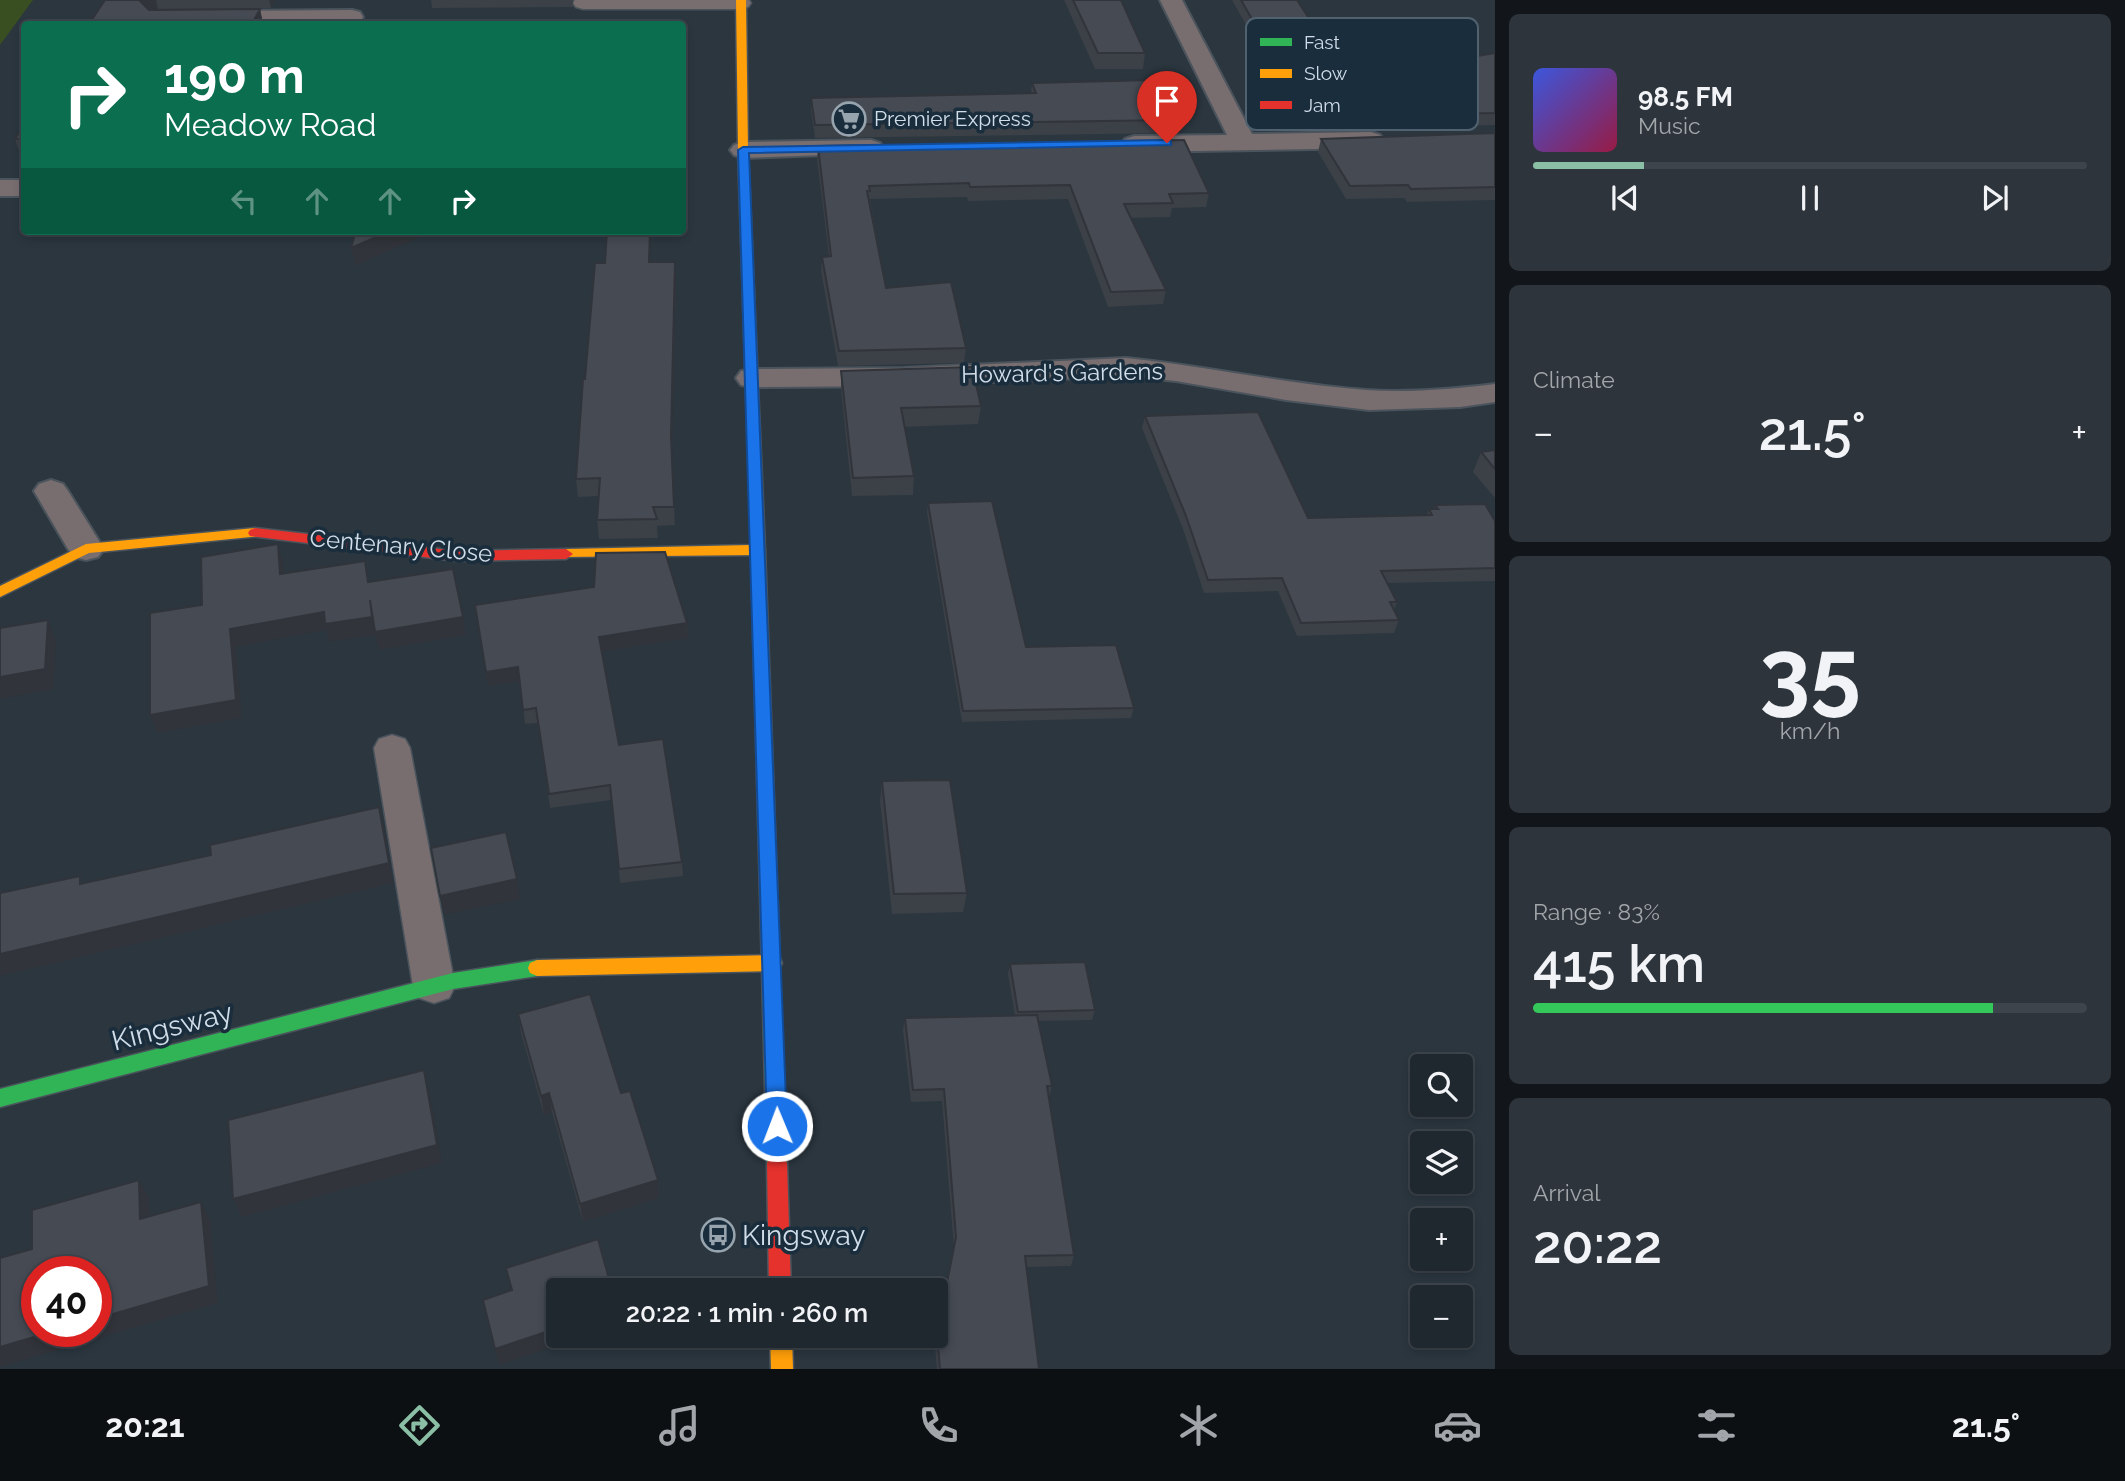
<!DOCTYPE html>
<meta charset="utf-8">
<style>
:root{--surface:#20282f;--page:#2d343b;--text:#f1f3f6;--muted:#a2a6aa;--line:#3d444b;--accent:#8abfa5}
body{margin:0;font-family:Raleway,sans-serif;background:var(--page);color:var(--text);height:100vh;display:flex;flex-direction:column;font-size:26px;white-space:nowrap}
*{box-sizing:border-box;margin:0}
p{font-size:23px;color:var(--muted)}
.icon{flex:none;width:38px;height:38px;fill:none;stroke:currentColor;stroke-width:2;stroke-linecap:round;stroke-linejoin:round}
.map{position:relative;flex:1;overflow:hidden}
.sheet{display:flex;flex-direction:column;gap:14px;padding:14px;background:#12161a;width:630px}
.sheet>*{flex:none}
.hud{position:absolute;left:21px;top:21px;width:665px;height:214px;border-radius:7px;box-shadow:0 4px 10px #0003,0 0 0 2px var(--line);background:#0b6e4f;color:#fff;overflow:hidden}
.controls{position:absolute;left:1410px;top:1054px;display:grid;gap:14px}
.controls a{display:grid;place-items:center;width:63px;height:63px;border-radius:7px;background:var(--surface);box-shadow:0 4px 10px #0003,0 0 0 2px var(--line);font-size:35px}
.speed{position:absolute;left:21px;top:1256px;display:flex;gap:14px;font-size:35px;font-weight:700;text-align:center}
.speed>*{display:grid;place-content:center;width:91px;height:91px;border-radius:50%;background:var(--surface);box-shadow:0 4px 10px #0003,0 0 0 2px var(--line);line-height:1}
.speed .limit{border:10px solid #d22;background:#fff;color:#111}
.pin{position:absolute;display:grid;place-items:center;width:60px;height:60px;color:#fff;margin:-72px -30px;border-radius:50% 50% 50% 0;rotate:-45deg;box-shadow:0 0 7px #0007}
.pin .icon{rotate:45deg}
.me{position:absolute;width:77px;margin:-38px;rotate:359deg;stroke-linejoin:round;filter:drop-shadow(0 0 5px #0008)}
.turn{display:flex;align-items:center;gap:24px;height:147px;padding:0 28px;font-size:32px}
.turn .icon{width:91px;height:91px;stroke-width:2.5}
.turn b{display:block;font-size:49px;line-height:60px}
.lanes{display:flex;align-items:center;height:66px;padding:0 28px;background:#0003;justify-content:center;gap:35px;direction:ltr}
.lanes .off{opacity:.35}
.big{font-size:52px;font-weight:600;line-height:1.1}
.sheet .widget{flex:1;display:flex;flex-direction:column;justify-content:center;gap:10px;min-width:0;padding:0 24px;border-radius:10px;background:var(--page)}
.sheet .dial{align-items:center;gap:0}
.dial b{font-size:91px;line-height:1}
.song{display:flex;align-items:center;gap:21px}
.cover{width:84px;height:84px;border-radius:10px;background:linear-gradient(135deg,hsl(230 70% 55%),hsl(340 70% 35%))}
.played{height:7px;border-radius:4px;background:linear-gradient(90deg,var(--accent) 20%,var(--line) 20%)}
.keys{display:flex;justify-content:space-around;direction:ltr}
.heat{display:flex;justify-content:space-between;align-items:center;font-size:38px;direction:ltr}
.charge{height:10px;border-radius:5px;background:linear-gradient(90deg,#34c759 83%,var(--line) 0)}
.trip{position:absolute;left:546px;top:1278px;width:402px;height:70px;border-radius:7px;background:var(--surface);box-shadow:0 4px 10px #0003,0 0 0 2px var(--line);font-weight:600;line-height:70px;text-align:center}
.tab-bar{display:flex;height:112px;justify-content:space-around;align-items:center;background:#0d1013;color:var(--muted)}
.tab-bar .icon{width:49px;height:49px}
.tab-bar .current{color:var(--accent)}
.tab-bar b{font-size:32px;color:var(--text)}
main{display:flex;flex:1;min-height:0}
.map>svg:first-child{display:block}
</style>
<main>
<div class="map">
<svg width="1495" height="1369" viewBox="0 0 1495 1369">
<rect width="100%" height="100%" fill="#2b363f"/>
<!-- green -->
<path fill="#394e21" d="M0 0H33L0 45Z"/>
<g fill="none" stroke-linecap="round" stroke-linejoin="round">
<defs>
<g id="lane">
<path d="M575 0H749L751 3 748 7 741 9H583L576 7 573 3Z"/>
<path d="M392 735 405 739 410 748 455 986 449 998 434 1003 419 998 413 986 374 748 379 739Z"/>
</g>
<g id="street">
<path d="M1160 0H1182L1252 134 1371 132 1380 135 1384 140 1380 145 1371 148 1134 152 1125 149 1121 144 1125 139 1134 136 1227 135Z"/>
<path d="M352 10 360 12 363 17 360 22 209 24 202 23 199 18 202 13 210 11Z"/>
<path d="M871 140 880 143 884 148 880 153 743 158 734 155 730 150 734 145 743 142Z"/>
<rect x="0" y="180" width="24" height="16"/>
<path d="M1126 358C1206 366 1285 384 1366 390 1408 393 1453 389 1495 384V402L1460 407 1369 410 1286 400 1176 381 1126 376 904 386 752 387 741 385 736 378 741 371 752 369 904 368Z"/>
<path d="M51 480 63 484 68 491 104 549 98 557 86 560 74 557 68 549 34 491 39 484Z"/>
</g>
<g id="fast">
<path d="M758 544 765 549 787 1163 784 1170 777 1172 770 1170 767 1163 751 549Z"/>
<path d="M537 960 544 963 546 968 544 973 537 976 453 989 0 1107V1089L453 973Z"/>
</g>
<g id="slow">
<path d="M736 0H746L748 150 765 550 758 555 561 557 559 554 566 549 751 545 738 150Z"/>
<path d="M255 528 260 530 262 533 260 536 89 553 0 597V586L86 544Z"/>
<path d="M773 955 780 958 782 963 780 968 773 971 537 976 530 973 528 968 530 963 537 960Z"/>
<path d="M770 1335H792L793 1369H771Z"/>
</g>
<g id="jam">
<path d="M255 528 457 551 566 549 573 554 566 559 457 561 250 536 248 533 250 530Z"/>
<path d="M777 1154 784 1156 787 1163 791 1290H769L767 1163 770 1156Z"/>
</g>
</defs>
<!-- lane casing -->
<use href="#lane" stroke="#4b545c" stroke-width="3"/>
<!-- street casing -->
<use href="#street" stroke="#4b545c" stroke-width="4"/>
<!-- fast casing -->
<use href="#fast" stroke="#4b545c" stroke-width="3"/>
<!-- slow casing -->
<use href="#slow" stroke="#4b545c" stroke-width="3"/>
<!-- jam casing -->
<use href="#jam" stroke="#4b545c" stroke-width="3"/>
<!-- lane -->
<use href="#lane" fill="#796e6f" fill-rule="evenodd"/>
<!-- street -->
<use href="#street" fill="#796e6f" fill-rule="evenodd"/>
<!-- fast -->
<use href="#fast" fill="#30b455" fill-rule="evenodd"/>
<!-- slow -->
<use href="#slow" fill="#ff9f0a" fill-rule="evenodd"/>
<!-- jam -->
<use href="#jam" fill="#e5322d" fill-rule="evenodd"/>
</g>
<!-- wall -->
<g fill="#3c4047">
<path d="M105 0H275L271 8 155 10 260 9 263 24H89Z"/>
<path d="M431 0H573V7L432 8Z"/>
<path d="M1064 0H1121L1145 53 1143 69H1095Z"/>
<path d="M1232 0H1297L1342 69 1408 68 1495 53V125L1305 130Z"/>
<path d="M1032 83 1174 120 1171 133 815 138 811 111V98L1031 93Z"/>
<path d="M24 125V157H21L15 139Z"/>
<path d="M1495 133V200L1407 202 1404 198 1346 199 1318 152 1321 139Z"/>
<path d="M818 146 1209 193 1206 207 1172 208 1170 217 1130 218 1166 290 1163 304 1108 307 1068 199 968 201 967 197 870 199 886 288 966 348 964 363 838 366 821 271 822 257 829 256 817 159Z"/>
<path d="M650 262H675L676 279 672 454 675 525 657 526 658 538 599 539 597 520 599 496 578 497 576 479Z"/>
<path d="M841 371 981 406 978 424 905 427 914 476 913 495 852 496 841 389Z"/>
<path d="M1145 416 1308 518 1427 515 1429 509H1434L1435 505 1495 521V581L1387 583 1397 602 1394 610 1399 620 1394 633 1297 636 1278 591 1204 593 1183 529 1142 428Z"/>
<path d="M1495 450V498L1473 472 1481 452Z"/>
<path d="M928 503 1026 647 1134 708 1131 718 962 722 927 513Z"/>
<path d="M475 605 687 623 688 638 602 651 619 745 682 862 683 876 620 883 612 800 550 808 538 723 525 724 520 681 488 686Z"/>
<path d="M882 781 967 893 963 912 892 914 880 801Z"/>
<path d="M1010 964 1095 1010 1092 1020 1039 1021 1052 1086 1049 1098 1074 1255 1071 1266 1027 1267 1039 1369H937L934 1335H936V1290H933L934 1288H946L954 1248 942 1101 911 1102 903 1030 905 1018 1015 1016 1008 974Z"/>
<path d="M518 1014 621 1093 658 1180 659 1198 583 1222 552 1112 544 1115 521 1033Z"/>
</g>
<!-- shaded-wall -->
<g fill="#31343a">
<path d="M141 0H156L158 9 149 11 140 1Z"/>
<path d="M269 0H275L271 8Z"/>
<path d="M260 9 263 24H252Z"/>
<path d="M390 231H422L420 237 355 266 351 248Z"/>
<path d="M650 231H651L649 279V262Z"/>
<path d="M675 262 676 279 672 454 675 525 671 436Z"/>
<path d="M278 544 283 562 285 592 280 574Z"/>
<path d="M324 612 372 617H463L466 635 379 650 375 635 329 642 326 630 236 647 242 718 157 733 150 715 230 629Z"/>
<path d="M48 620 56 640 54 689 0 699V677Z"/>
<path d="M687 623 688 638 600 652 599 637Z"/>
<path d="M518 667 520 681 488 686 486 672Z"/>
<path d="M379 807 384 827 393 883 0 976V954Z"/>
<path d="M517 879 520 899 444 915 440 896Z"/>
<path d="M424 1070 429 1089 442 1163 242 1217 233 1199Z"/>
<path d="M549 1093 552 1112 544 1115 541 1096Z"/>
<path d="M139 1180 149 1198 150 1236 140 1219Z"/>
<path d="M658 1180 659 1198 583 1222 580 1204Z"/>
<path d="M201 1202 210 1220 218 1303 0 1367V1347L51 1332H96V1319Z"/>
<path d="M558 1328V1335H588L499 1365 495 1349Z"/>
</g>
<!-- building -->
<g fill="#464a53" stroke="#31343a" stroke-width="2">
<path d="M105 0H141L140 1 149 10 260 9 252 24H89Z"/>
<path d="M1073 0H1121L1145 53H1098Z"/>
<path d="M1241 0H1297L1342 69 1408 68 1495 53V113L1308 117Z"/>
<path d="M1155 80 1174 120 815 125 811 98 1036 93 1032 83Z"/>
<path d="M24 125V139H15Z"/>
<path d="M1495 133V187L1411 189 1408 185 1350 186 1321 139Z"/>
<path d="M1184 140 1209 193 1169 194 1173 203 1124 204 1166 290 1111 292 1070 185 970 187 969 183 869 186 870 191H867L886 288 951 282 966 348 839 351 822 257 831 256 818 146Z"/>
<path d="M356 231H390L351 248Z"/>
<path d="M607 231H650L649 262H675L671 436 674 507H653L657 519 597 520 600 478 576 479 583 379H585L595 263H605Z"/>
<path d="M972 367 981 406 901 408 914 476 853 478 841 371Z"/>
<path d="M1258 412 1308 518 1432 515 1429 509H1438L1435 505 1485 504 1495 521V568L1381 571 1397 602H1390L1399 620 1301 623 1282 578 1208 580 1186 516 1145 416Z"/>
<path d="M1495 450V469L1481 452Z"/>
<path d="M992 501 1026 647 1116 645 1134 708 963 711 928 503Z"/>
<path d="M278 544 280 574 365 561 368 582 453 569 463 617 375 632 370 600 372 617 325 624 324 612 230 629 236 700 150 715V613L202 605 201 557Z"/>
<path d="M665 552 687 623 599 637 619 745 663 739 682 862 619 869 610 785 549 794 536 708 523 710 518 667 486 672 475 605 594 587 596 553Z"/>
<path d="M48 620 45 669 0 677V628Z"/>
<path d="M950 780 967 893 894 894 882 781Z"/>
<path d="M379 807 389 863 0 954V893L80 876V884L211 855 210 845Z"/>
<path d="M506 832 517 879 440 896 431 848Z"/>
<path d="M1085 962 1095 1010 1018 1012 1010 964Z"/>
<path d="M590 994 621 1093 630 1091 658 1180 580 1204 549 1093 541 1096 518 1014Z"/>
<path d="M1037 1015 1052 1086H1047L1074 1255 1025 1256 1039 1369H940L936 1321V1290H934V1288H946L956 1237 944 1089 913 1090 905 1018Z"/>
<path d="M424 1070 437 1145 233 1199 228 1120Z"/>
<path d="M139 1180 140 1219 201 1202 209 1286 96 1319V1272H37V1332H51L0 1347V1258L32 1249V1210Z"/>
<path d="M598 1239 612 1290H558V1328L495 1349 483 1300 512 1290 506 1268Z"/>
</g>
<!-- route -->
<path fill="#1a73e8" stroke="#114b97" stroke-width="2" d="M1167 140 1171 141V145L749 153 787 1126 784 1133 777 1136 770 1133 767 1126 738 150 743 147Z"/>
<!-- icons -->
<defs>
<symbol id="supermarket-ring" viewBox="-11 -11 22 22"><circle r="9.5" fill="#192d3d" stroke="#97a3ad" stroke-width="1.5"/><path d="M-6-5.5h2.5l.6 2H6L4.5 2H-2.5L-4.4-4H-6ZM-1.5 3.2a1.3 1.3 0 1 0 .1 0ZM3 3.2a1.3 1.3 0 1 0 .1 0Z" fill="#97a3ad"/></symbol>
<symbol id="bus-ring" viewBox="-11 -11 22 22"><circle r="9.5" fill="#192d3d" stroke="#97a3ad" stroke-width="1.5"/><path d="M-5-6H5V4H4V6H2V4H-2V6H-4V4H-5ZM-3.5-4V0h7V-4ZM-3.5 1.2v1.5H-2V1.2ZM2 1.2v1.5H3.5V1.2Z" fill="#97a3ad"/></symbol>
</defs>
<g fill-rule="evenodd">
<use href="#supermarket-ring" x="830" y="100" width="38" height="38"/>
<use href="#bus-ring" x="699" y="1216" width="38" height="38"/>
</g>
<g text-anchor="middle" stroke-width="7" stroke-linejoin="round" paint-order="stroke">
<!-- far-poi labels -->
<g font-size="21" fill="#d1dde8" stroke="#192d3d" text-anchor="start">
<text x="874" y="126">Premier Express</text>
</g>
<!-- street labels -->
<g font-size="24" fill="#d1dde8" stroke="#192d3d">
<text transform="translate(1062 373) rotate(-1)" y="8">Howard's Gardens</text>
<text transform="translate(401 546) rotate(5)" y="8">Centenary Close</text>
</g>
<!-- near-street labels -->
<g font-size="28" fill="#d1dde8" stroke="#192d3d">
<text transform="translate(172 1026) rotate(-14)" y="10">Kingsway</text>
</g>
<!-- near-poi labels -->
<g font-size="28" fill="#d1dde8" stroke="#192d3d" text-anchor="start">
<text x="742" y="1245">Kingsway</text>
</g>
</g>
<!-- legend -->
<rect x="1246" y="18" width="232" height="112" rx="10" fill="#192d3d" stroke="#506270" stroke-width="2"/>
<rect x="1260" y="38" width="32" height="8" fill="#30b455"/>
<rect x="1260" y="69" width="32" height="9" fill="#ff9f0a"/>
<rect x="1260" y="101" width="32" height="8" fill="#e5322d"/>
<g font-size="19" fill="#d1dde8">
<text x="1304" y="49">Fast</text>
<text x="1304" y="80">Slow</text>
<text x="1304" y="112">Jam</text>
</g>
</svg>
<div class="controls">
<a><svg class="icon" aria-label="search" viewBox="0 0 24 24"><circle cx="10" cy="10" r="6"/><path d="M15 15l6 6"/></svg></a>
<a><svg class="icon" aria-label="layers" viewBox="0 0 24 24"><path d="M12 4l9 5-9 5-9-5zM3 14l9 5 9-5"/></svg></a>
<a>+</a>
<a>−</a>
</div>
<div class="speed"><div class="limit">40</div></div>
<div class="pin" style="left:1167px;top:143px;background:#d93025"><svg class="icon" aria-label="arrive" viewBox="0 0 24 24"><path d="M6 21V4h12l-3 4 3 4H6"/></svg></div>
<svg class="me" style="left:777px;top:1126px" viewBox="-20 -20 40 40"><circle r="17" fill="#1a73e8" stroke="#fff" stroke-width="3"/><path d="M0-11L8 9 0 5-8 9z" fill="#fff"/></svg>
<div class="trip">20:22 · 1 min · 260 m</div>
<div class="hud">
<div class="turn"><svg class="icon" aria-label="right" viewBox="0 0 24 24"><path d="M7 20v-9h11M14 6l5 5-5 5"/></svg><div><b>190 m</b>Meadow Road</div></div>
<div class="lanes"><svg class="icon off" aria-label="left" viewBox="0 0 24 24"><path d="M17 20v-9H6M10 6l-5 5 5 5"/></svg><svg class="icon off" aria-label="ahead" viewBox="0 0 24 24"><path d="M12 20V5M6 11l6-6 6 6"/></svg><svg class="icon off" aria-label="ahead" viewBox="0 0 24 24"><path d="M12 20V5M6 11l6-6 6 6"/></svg><svg class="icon" aria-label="right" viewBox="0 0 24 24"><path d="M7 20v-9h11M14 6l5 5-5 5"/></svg></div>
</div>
</div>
<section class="sheet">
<div class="widget">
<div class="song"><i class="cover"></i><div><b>98.5 FM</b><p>Music</p></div></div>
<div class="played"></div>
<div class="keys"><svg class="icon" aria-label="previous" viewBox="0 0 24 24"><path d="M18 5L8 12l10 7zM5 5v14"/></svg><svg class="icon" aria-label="pause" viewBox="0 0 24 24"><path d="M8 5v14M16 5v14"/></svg><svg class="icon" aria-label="next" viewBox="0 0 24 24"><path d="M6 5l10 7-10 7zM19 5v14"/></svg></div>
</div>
<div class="widget"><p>Climate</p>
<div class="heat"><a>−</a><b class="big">21.5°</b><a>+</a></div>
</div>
<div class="widget dial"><b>35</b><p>km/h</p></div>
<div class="widget"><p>Range · 83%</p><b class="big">415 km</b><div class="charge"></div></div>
<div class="widget"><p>Arrival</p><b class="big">20:22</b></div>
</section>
</main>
<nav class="tab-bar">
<b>20:21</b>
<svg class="icon current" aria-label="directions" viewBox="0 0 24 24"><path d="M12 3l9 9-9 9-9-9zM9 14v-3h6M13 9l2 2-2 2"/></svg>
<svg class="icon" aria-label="music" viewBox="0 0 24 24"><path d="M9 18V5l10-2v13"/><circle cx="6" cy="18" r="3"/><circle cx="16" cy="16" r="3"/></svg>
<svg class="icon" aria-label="phone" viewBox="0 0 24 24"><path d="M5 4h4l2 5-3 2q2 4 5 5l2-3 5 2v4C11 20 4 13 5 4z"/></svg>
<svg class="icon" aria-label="climate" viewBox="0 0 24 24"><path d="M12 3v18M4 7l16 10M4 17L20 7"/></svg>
<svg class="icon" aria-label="car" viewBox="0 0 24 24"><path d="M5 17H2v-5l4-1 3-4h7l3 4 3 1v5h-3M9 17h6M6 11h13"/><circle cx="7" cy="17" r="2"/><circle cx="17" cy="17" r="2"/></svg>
<svg class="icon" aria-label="filters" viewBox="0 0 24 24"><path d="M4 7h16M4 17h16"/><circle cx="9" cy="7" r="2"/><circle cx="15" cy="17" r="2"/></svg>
<b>21.5°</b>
</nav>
